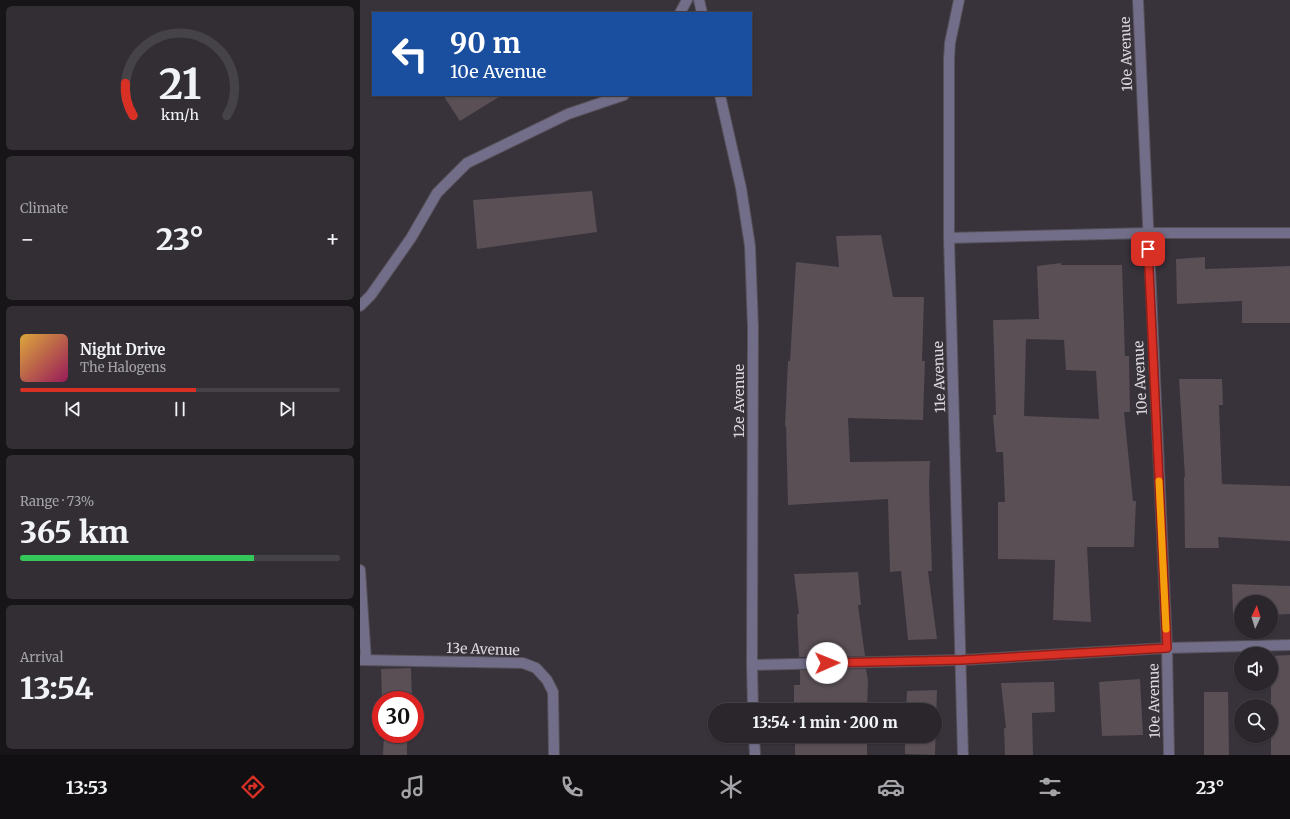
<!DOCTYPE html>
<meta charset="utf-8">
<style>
:root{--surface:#2a262c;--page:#322e34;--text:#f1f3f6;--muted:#a5a5a9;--line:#464348;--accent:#d93025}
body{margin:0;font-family:Merriweather,serif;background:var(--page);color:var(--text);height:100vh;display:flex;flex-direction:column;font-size:15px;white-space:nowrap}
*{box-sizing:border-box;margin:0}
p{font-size:13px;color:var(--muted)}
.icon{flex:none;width:22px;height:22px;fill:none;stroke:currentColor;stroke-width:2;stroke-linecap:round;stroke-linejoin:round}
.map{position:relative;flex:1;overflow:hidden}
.panel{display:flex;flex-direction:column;gap:6px;padding:6px;background:#171518;width:360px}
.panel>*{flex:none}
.hud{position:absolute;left:12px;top:12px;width:380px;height:84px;border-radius:0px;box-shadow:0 1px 3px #0004,0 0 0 1px var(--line);background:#1a4fa0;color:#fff;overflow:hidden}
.needle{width:26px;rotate:4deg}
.tools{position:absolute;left:874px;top:595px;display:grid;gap:8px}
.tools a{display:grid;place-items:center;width:44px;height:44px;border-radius:50%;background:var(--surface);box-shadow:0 1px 3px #0004,0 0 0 1px var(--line);font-size:20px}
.speed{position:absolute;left:12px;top:691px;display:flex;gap:8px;font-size:20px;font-weight:700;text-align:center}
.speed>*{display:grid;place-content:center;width:52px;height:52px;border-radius:50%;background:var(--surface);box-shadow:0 1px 3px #0004,0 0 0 1px var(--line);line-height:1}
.speed .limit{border:6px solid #d22;background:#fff;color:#111}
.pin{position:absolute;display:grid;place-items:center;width:34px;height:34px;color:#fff;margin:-17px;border-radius:8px;box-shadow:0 2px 6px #0006}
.me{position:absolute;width:44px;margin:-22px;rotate:89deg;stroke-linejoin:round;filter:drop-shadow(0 0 3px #0008)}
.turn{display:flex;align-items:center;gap:14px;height:84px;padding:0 12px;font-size:18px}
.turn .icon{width:52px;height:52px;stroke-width:2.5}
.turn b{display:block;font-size:28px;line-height:34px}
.big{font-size:30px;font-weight:800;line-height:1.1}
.panel .card{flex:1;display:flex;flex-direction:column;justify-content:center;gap:6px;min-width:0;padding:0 14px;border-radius:6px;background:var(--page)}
.panel .dial{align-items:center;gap:0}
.dial svg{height:104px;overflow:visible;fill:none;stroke:var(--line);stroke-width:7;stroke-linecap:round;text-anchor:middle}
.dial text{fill:var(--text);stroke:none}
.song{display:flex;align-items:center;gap:12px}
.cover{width:48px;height:48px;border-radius:6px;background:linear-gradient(135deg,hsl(40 70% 55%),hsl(330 70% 35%))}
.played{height:4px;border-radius:2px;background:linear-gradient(90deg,var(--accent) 55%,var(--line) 55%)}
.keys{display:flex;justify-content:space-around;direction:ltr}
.heat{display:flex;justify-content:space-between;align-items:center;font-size:22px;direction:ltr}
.charge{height:6px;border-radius:3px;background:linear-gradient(90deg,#34c759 73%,var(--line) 0)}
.trip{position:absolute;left:348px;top:703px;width:234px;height:40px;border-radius:20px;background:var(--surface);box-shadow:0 1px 3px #0004,0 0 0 1px var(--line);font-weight:800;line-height:40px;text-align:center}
.tab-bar{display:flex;height:64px;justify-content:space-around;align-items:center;background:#110f12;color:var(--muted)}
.tab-bar .icon{width:28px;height:28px}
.tab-bar .current{color:var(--accent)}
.tab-bar b{font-size:18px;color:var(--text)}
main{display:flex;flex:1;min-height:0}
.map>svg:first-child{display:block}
</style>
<main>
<section class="panel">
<div class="card dial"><svg viewBox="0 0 100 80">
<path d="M14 69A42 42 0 1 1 86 69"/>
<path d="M14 69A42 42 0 0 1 8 44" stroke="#d93025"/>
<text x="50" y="56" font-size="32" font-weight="700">21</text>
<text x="50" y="72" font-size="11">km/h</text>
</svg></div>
<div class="card"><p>Climate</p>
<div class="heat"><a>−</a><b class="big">23°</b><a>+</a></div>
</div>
<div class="card">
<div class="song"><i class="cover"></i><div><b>Night Drive</b><p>The Halogens</p></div></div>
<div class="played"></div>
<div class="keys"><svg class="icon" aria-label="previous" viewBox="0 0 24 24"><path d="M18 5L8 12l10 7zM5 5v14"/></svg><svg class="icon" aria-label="pause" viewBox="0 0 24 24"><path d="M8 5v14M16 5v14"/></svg><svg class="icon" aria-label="next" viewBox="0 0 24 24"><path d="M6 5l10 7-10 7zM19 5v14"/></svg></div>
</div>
<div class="card"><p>Range · 73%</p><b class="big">365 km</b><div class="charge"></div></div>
<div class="card"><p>Arrival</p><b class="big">13:54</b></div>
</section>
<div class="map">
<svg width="930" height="755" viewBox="0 0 930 755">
<rect width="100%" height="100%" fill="#38323b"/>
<!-- building -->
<g fill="#594f55" fill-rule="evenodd">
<path d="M83 95H142L100 121Z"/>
<path d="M232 191 237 232 117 249 113 200Z"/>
<path d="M521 235 533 297H564L562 361H565L563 420 488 418 490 462 570 461 569 486 572 571H568L577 639 548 640 541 571 530 572 528 499 428 505 426 426H425L428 361H430L436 262 479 267 476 236Z"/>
<path d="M845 257V269L930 266V323H882V301L817 304 816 259Z"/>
<path d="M701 263V265H762L765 356H769L770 412H764L773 501H776L774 547H727L731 622 693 620 695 560 638 559V502H645L643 452H636L633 415H636L633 320 679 319 677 266ZM666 339 704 340 706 370 736 371 739 419 664 416Z"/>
<path d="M819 379H862L863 405H859L862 484 930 486V541L858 537 859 548H825L824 477H825Z"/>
<path d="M498 572 501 605H498L505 656 439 657 437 614H439L434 574Z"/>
<path d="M872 584 930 586V614L911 615V602H881V616H873Z"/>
<path d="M930 655V755H911V656Z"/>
<path d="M51 668 52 700H22L21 669Z"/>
<path d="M506 669 508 680 507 710H434V685H440V670Z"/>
<path d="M780 679 783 735 742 736 739 682Z"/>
<path d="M694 682 695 712 672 713 673 755H645L644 728H646L641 683Z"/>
<path d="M577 690 575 755 545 754V736H575V710H546L547 691Z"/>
<path d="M844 692H868L869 755H844Z"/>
<path d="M24 734H47V755H23Z"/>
<rect x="435" y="736" width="72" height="19"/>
</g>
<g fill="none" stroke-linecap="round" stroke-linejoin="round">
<defs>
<g id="minor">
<path d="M339 0 342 13"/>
<path d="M599 0 590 43 589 59V238L603 755"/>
<path d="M778 0 807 648 809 755"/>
<path d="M320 13 327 0"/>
<path d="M360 95 381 188 390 246 393 328 392 665 393 710"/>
<path d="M589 238 787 233H930"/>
<path d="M0 306 11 295 51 238 77 193 107 163 208 114 264 95"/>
<path d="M0 570 6 660"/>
<path d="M0 660 163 663 176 668 187 680 193 692 194 755"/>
<path d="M392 665 602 660 807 648 930 645"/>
<path d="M394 736 395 755"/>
</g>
</defs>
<!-- minor casing -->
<use href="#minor" stroke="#565058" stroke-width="12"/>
<!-- minor -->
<use href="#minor" stroke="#726e89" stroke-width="10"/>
</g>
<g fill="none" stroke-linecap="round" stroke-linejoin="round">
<defs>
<path id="route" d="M467 663 602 660 807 648 788 249"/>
</defs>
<!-- route casing -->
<use href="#route" stroke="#8d1f18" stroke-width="10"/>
<!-- route -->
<use href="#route" stroke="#d93025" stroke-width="7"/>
<!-- slow -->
<path stroke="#f59e0b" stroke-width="7" d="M799 481 806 629"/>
</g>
<g text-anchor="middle" stroke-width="3.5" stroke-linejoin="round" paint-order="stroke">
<!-- street labels -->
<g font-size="14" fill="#dcd9de" stroke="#38323b">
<text transform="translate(766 54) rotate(-92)" y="5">10e Avenue</text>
<text transform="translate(579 377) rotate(-92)" y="5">11e Avenue</text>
<text transform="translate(780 378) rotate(-93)" y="5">10e Avenue</text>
<text transform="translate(379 401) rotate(-90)" y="5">12e Avenue</text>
<text transform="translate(123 649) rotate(2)" y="5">13e Avenue</text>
<text transform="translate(794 701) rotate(-91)" y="5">10e Avenue</text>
</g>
</g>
</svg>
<div class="tools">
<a><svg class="needle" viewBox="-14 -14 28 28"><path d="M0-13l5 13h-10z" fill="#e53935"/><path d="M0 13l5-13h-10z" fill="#a5a5a9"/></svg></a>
<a><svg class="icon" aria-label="sound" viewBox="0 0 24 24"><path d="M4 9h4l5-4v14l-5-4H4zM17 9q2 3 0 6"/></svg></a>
<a><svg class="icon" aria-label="search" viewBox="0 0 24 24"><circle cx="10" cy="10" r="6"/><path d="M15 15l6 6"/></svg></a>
</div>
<div class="speed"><div class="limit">30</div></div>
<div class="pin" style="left:788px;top:249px;background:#d93025"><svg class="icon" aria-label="arrive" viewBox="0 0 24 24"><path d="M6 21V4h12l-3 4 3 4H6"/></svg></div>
<svg class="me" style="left:467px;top:663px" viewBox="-20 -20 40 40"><circle r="19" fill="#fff"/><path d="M0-13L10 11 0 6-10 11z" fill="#d93025"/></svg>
<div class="trip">13:54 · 1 min · 200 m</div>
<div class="hud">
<div class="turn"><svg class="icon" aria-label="left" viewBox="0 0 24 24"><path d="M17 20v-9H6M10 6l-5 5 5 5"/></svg><div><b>90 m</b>10e Avenue</div></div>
</div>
</div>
</main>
<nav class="tab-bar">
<b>13:53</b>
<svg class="icon current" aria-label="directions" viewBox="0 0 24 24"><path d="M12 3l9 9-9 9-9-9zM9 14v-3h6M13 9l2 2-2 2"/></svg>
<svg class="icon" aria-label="music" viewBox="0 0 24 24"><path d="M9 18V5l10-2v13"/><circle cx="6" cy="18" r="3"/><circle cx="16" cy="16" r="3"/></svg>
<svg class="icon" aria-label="phone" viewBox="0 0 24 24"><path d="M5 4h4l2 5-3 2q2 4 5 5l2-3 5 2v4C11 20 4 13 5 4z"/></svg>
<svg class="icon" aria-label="climate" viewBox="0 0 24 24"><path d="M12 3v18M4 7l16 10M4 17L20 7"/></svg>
<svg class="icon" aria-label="car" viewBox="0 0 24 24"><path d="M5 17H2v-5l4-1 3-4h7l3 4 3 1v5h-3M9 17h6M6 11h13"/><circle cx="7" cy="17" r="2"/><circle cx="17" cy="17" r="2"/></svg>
<svg class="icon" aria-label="filters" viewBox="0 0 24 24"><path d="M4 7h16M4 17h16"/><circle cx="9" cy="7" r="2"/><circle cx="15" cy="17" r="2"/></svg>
<b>23°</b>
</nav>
